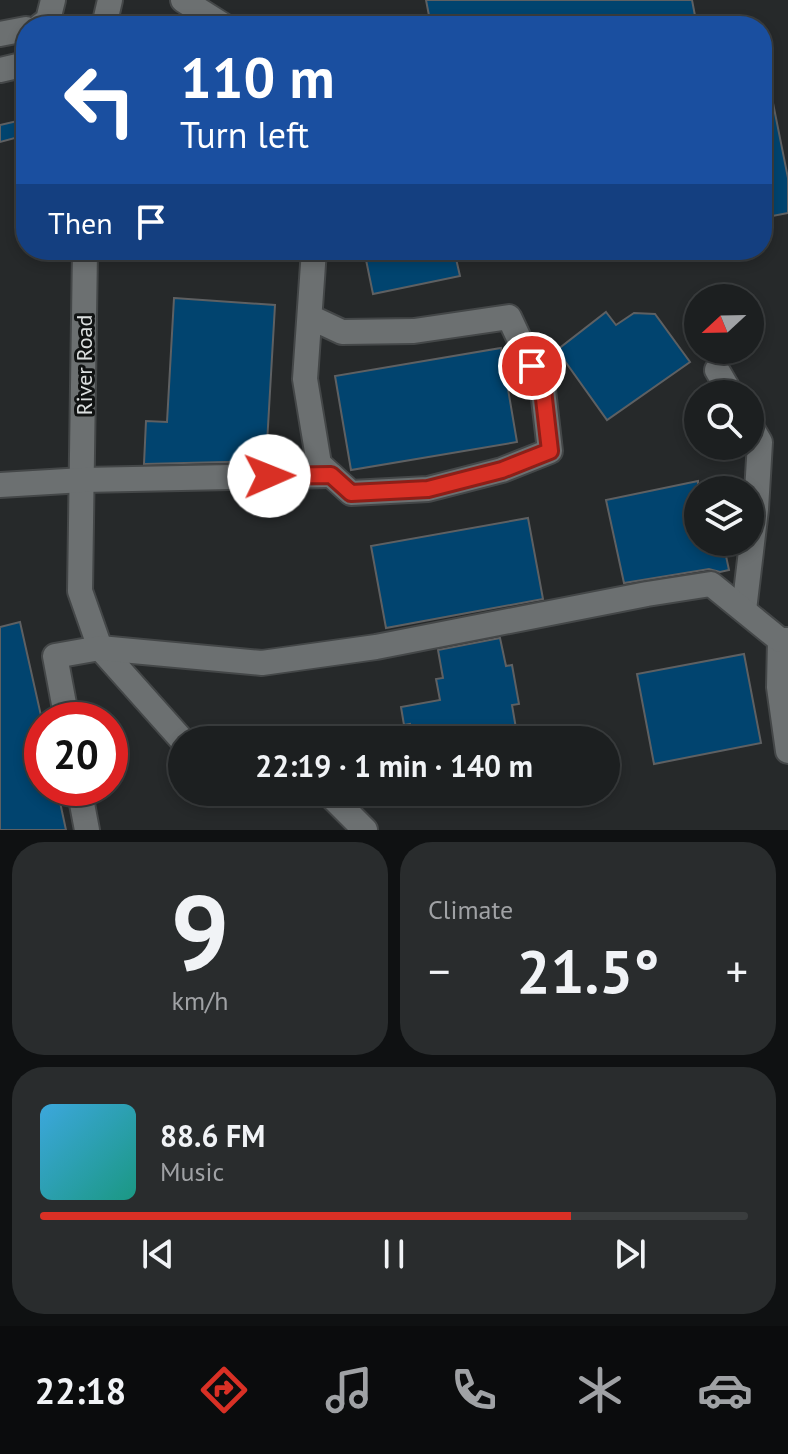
<!DOCTYPE html>
<meta charset="utf-8">
<style>
:root{--surface:#1c1f20;--page:#292c2d;--text:#f1f3f6;--muted:#a0a2a5;--line:#3a3d3e;--accent:#d93025}
body{margin:0;font-family:"PT Sans",sans-serif;background:var(--page);color:var(--text);height:100vh;display:flex;flex-direction:column;font-size:30px;white-space:nowrap}
*{box-sizing:border-box;margin:0}
p{font-size:26px;color:var(--muted)}
.icon{flex:none;width:44px;height:44px;fill:none;stroke:currentColor;stroke-width:2;stroke-linecap:round;stroke-linejoin:round}
.map{position:relative;height:830px;overflow:hidden}
.side{display:flex;flex-direction:column;gap:12px;padding:12px;background:#0f1112;flex:1}
.side>*{flex:none}
.banner{position:absolute;left:16px;top:16px;width:756px;height:244px;border-radius:32px;box-shadow:0 4px 12px #0003,0 0 0 2px var(--line);background:#1a4fa0;color:#fff;overflow:hidden}
.needle{width:52px;rotate:248deg}
.fabs{position:absolute;left:684px;top:284px;display:grid;gap:16px}
.fabs a{display:grid;place-items:center;width:80px;height:80px;border-radius:50%;background:var(--surface);box-shadow:0 4px 12px #0003,0 0 0 2px var(--line);font-size:40px}
.speed{position:absolute;left:24px;top:702px;display:flex;gap:16px;font-size:40px;font-weight:700;text-align:center}
.speed>*{display:grid;place-content:center;width:104px;height:104px;border-radius:50%;background:var(--surface);box-shadow:0 4px 12px #0003,0 0 0 2px var(--line);line-height:1}
.speed .limit{border:12px solid #d22;background:#fff;color:#111}
.pin{position:absolute;display:grid;place-items:center;width:68px;height:68px;color:#fff;margin:-34px;border:4px solid #fff;border-radius:50%;box-shadow:0 2px 8px #0007}
.me{position:absolute;width:88px;margin:-44px;rotate:89deg;stroke-linejoin:round;filter:drop-shadow(0 0 6px #0008)}
.turn{display:flex;align-items:center;gap:28px;height:168px;padding:0 32px;font-size:36px}
.turn .icon{width:104px;height:104px;stroke-width:2.5}
.turn b{display:block;font-size:56px;line-height:68px}
.then{display:flex;align-items:center;height:76px;padding:0 32px;background:#0003;gap:16px;font-size:30px}
.big{font-size:60px;font-weight:700;line-height:1.1}
.side .widget{flex:1;display:flex;flex-direction:column;justify-content:center;gap:12px;min-width:0;padding:0 28px;border-radius:32px;background:var(--page)}
.side .dial{align-items:center;gap:0}
.dial b{font-size:104px;line-height:1}
.song{display:flex;align-items:center;gap:24px}
.cover{width:96px;height:96px;border-radius:12px;background:linear-gradient(135deg,hsl(200 70% 55%),hsl(170 70% 35%))}
.played{height:8px;border-radius:4px;background:linear-gradient(90deg,var(--accent) 75%,var(--line) 75%)}
.keys{display:flex;justify-content:space-around;direction:ltr}
.heat{display:flex;justify-content:space-between;align-items:center;font-size:44px;direction:ltr}
.side .tiles{flex:1;display:grid;gap:12px;grid-template-columns:1fr 1fr}
.widget:last-child{grid-column:span 2}
.trip{position:absolute;left:168px;top:726px;width:452px;height:80px;border-radius:40px;background:var(--surface);box-shadow:0 4px 12px #0003,0 0 0 2px var(--line);font-weight:700;line-height:80px;text-align:center}
.menu{display:flex;height:128px;justify-content:space-around;align-items:center;background:#0b0c0d;color:var(--muted)}
.menu .icon{width:56px;height:56px}
.menu .active{color:var(--accent)}
.menu b{font-size:36px;color:var(--text)}
.map>svg:first-child{display:block}
</style>
<div class="map">
<svg width="788" height="830" viewBox="0 0 788 830">
<rect width="100%" height="100%" fill="#26292a"/>
<!-- building -->
<g fill="#01446f" stroke="#5e6062" stroke-width="2">
<path d="M426 0H692L697 26H431Z"/>
<path d="M762 83H769L788 178V213L762 218Z"/>
<path d="M26 119V135L0 142V125Z"/>
<path d="M364 250H454L460 276 373 294Z"/>
<path d="M174 298 275 305 266 461 144 464 146 421 167 422Z"/>
<path d="M606 312 616 325 634 313 655 314 690 362 607 420 557 350Z"/>
<path d="M501 348 517 442 351 470 335 376Z"/>
<path d="M698 481V542H723L729 570 720 572 709 569 624 583 606 500Z"/>
<path d="M528 518 543 599 386 628 371 546Z"/>
<path d="M20 622 42 720V788H57L66 830H0V627Z"/>
<path d="M500 638 506 666 512 665 519 704 512 705 518 740H413L410 724 404 725 401 707 440 700 436 679 443 678 438 650Z"/>
<path d="M744 654 761 743 654 764 637 674Z"/>
</g>
<g fill="none" stroke-linecap="round" stroke-linejoin="round">
<defs>
<g id="minor">
<path d="M183 0 224 26"/>
<path d="M40 26 48 20 53 0"/>
<path d="M104 26 110 0"/>
<path d="M0 34 26 29"/>
<path d="M0 70 26 64"/>
<path d="M85 250 80 591 100 648 182 740"/>
<path d="M310 317 342 332 414 331 509 317 543 390 550 451 502 470 428 489 351 493 319 464 305 379 314 250"/>
<path d="M717 370 731 394"/>
<path d="M0 485 83 480 331 475"/>
<path d="M744 610 756 509 760 442 750 425"/>
<path d="M780 640 779 687 788 751"/>
<path d="M67 720 55 656 100 648 262 663 376 647 647 594 711 584 780 640H788"/>
<path d="M79 788 87 830"/>
<path d="M327 792 365 830"/>
</g>
</defs>
<!-- minor casing -->
<use href="#minor" stroke="#444748" stroke-width="28"/>
<!-- minor -->
<use href="#minor" stroke="#6c7071" stroke-width="24"/>
</g>
<g fill="none" stroke-linecap="round" stroke-linejoin="round">
<defs>
<path id="route" d="M269 476 331 475 351 493 428 489 502 470 550 451 543 390 532 366"/>
</defs>
<!-- route casing -->
<use href="#route" stroke="#8d1f18" stroke-width="20"/>
<!-- route -->
<use href="#route" stroke="#d93025" stroke-width="14"/>
</g>
<g text-anchor="middle" stroke-width="6" stroke-linejoin="round" paint-order="stroke">
<!-- street labels -->
<g font-size="22" fill="#dcdfdf" stroke="#101212">
<text transform="translate(84 365) rotate(-90)" y="8">River Road</text>
</g>
</g>
</svg>
<div class="fabs">
<a><svg class="needle" viewBox="-14 -14 28 28"><path d="M0-13l5 13h-10z" fill="#e53935"/><path d="M0 13l5-13h-10z" fill="#a0a2a5"/></svg></a>
<a><svg class="icon" aria-label="search" viewBox="0 0 24 24"><circle cx="10" cy="10" r="6"/><path d="M15 15l6 6"/></svg></a>
<a><svg class="icon" aria-label="layers" viewBox="0 0 24 24"><path d="M12 4l9 5-9 5-9-5zM3 14l9 5 9-5"/></svg></a>
</div>
<div class="speed"><div class="limit">20</div></div>
<div class="pin" style="left:532px;top:366px;background:#d93025"><svg class="icon" aria-label="arrive" viewBox="0 0 24 24"><path d="M6 21V4h12l-3 4 3 4H6"/></svg></div>
<svg class="me" style="left:269px;top:476px" viewBox="-20 -20 40 40"><circle r="19" fill="#fff"/><path d="M0-13L10 11 0 6-10 11z" fill="#d93025"/></svg>
<div class="trip">22:19 · 1 min · 140 m</div>
<div class="banner">
<div class="turn"><svg class="icon" aria-label="left" viewBox="0 0 24 24"><path d="M17 20v-9H6M10 6l-5 5 5 5"/></svg><div><b>110 m</b>Turn left</div></div>
<div class="then">Then<svg class="icon" aria-label="arrive" viewBox="0 0 24 24"><path d="M6 21V4h12l-3 4 3 4H6"/></svg></div>
</div>
</div>
<section class="side">
<div class="tiles">
<div class="widget dial"><b>9</b><p>km/h</p></div>
<div class="widget"><p>Climate</p>
<div class="heat"><a>−</a><b class="big">21.5°</b><a>+</a></div>
</div>
<div class="widget">
<div class="song"><i class="cover"></i><div><b>88.6 FM</b><p>Music</p></div></div>
<div class="played"></div>
<div class="keys"><svg class="icon" aria-label="previous" viewBox="0 0 24 24"><path d="M18 5L8 12l10 7zM5 5v14"/></svg><svg class="icon" aria-label="pause" viewBox="0 0 24 24"><path d="M8 5v14M16 5v14"/></svg><svg class="icon" aria-label="next" viewBox="0 0 24 24"><path d="M6 5l10 7-10 7zM19 5v14"/></svg></div>
</div>
</div>
</section>
<nav class="menu">
<b>22:18</b>
<svg class="icon active" aria-label="directions" viewBox="0 0 24 24"><path d="M12 3l9 9-9 9-9-9zM9 14v-3h6M13 9l2 2-2 2"/></svg>
<svg class="icon" aria-label="music" viewBox="0 0 24 24"><path d="M9 18V5l10-2v13"/><circle cx="6" cy="18" r="3"/><circle cx="16" cy="16" r="3"/></svg>
<svg class="icon" aria-label="phone" viewBox="0 0 24 24"><path d="M5 4h4l2 5-3 2q2 4 5 5l2-3 5 2v4C11 20 4 13 5 4z"/></svg>
<svg class="icon" aria-label="climate" viewBox="0 0 24 24"><path d="M12 3v18M4 7l16 10M4 17L20 7"/></svg>
<svg class="icon" aria-label="car" viewBox="0 0 24 24"><path d="M5 17H2v-5l4-1 3-4h7l3 4 3 1v5h-3M9 17h6M6 11h13"/><circle cx="7" cy="17" r="2"/><circle cx="17" cy="17" r="2"/></svg>
</nav>
